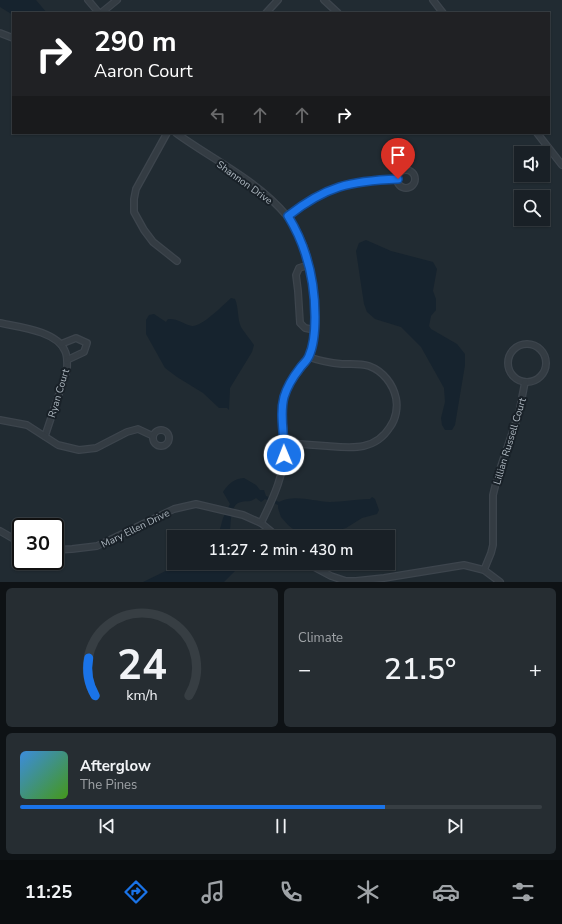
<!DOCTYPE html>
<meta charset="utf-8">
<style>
:root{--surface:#192026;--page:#262d32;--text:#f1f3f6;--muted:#9fa3a7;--line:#373e43;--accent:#1a73e8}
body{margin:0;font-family:"Nunito Sans",sans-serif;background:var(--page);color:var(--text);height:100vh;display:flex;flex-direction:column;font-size:15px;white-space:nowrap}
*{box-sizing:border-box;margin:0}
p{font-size:13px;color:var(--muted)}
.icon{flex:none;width:22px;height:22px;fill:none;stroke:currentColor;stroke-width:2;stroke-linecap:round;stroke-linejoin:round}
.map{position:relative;height:582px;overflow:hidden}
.details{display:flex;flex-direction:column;gap:6px;padding:6px;background:#0e1215;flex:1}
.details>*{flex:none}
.hud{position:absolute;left:12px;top:12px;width:538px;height:122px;border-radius:0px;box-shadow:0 1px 3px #0004,0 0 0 1px var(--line);background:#202124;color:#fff;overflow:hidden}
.tools{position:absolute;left:514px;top:146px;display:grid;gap:8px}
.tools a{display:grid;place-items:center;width:36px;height:36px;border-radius:0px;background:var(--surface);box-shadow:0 1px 3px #0004,0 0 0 1px var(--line);font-size:20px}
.speed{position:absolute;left:12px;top:518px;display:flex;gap:8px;font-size:20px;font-weight:700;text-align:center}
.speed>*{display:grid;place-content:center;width:52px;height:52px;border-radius:50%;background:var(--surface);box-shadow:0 1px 3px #0004,0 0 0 1px var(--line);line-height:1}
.speed .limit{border:2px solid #111;border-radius:6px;background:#fff;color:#111}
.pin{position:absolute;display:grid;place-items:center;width:34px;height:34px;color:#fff;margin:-41px -17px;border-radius:50% 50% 50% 0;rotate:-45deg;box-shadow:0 0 4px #0007}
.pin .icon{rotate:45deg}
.me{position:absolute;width:44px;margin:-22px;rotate:359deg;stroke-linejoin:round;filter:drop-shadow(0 0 3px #0008)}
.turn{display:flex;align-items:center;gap:14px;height:84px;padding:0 16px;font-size:18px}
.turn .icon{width:52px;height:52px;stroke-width:2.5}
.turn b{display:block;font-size:28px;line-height:34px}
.lanes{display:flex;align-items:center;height:38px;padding:0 16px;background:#0003;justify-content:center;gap:20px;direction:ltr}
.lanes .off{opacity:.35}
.big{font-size:30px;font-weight:600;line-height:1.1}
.details .card{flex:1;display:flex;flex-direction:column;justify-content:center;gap:6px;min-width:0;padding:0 14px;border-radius:6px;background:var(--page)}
.details .dial{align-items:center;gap:0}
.dial svg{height:104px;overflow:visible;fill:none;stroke:var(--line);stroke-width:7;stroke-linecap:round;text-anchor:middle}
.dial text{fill:var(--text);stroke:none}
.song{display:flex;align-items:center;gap:12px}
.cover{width:48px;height:48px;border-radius:6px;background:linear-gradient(135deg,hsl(210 70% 55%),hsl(100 70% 35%))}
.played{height:4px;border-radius:2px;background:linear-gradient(90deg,var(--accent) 70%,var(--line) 70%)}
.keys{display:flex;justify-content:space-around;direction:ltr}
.heat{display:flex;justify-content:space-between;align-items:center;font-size:22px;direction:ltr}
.details .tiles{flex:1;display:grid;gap:6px;grid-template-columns:1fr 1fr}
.card:last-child{grid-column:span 2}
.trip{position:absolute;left:167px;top:530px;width:228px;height:40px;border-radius:0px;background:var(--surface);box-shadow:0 1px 3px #0004,0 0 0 1px var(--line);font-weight:600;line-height:40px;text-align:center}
.tab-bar{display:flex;height:64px;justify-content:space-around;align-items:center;background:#0a0d0f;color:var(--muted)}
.tab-bar .icon{width:28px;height:28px}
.tab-bar .selected{color:var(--accent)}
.tab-bar b{font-size:18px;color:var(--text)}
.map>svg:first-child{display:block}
</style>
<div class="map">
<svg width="562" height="582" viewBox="0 0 562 582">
<rect width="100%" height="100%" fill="#212b32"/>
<!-- water -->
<g fill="#16232e">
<path d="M0 0H36L47 13H13V15L0 7Z"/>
<path d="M366 240 391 251 433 262 437 269 433 291 436 299V310L431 316 429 326 431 329 457 344 465 354V365L455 425 452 430H445L442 425 441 418 445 402 444 388 421 347 401 327 375 319 367 312 364 304 356 251 359 243Z"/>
<path d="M231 298 235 299C239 308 237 318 241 327 244 332 250 339 254 345L252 352 230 388 229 410 227 408H219L203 393 177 377 165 368 146 334V320L149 315 154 314 166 322 168 319C177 318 183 324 192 326 202 327 223 305 231 298Z"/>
<path d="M244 478 256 485 260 490H264L266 496 279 502C294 494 312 501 330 502 343 502 357 499 370 499L372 497 375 499 379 510 377 514 362 518 346 528 336 531 329 537H303L288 525 281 517 278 508V505L265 499 261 502 256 498C249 503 248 500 241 502 230 504 231 522 230 530L234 535 238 537H213L220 529 223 518 230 504 223 492C229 483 234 479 244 478Z"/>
<path d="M182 563H243L224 582H143Z"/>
</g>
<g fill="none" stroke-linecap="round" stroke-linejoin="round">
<defs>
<g id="minor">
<path d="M88 0 99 13"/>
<path d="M324 0 338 13"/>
<path d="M433 0 443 13"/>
<path d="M101 13 117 0"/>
<path d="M266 13 278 0"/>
<path d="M0 33 13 38"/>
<path d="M167 133 136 189 134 199V212L144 230 153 242 177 261"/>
<path d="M176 133C213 160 257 180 287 216 302 235 310 262 313 286 316 306 317 329 312 349 307 367 289 377 284 398 280 414 284 428 285 443 286 471 273 499 261 523"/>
<path d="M537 133 562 165"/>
<circle cx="406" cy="179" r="9"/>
<path d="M287 216C326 186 350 181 398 179"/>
<path d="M309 265 299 268 296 275 298 291 300 323 305 328 315 330"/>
<path d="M0 323C19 327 57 331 65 351 68 357 67 364 67 370L45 436"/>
<path d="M61 344 76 338 87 343 84 352 67 360"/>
<circle cx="527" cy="363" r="19"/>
<path d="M0 420 27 425 58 445 79 450 96 448 127 432 138 429 153 436"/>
<circle cx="161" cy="438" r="8"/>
<path d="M285 443C299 444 313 445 327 446 352 448 375 451 390 427 396 419 398 407 396 398 393 384 383 371 369 366 360 363 351 364 342 364 330 363 320 361 309 357"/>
<path d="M0 531 21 543"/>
<path d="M55 550 72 549 97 546 174 509 196 504 243 515 261 523 278 537"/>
<path d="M30 561 38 566 42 561"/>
<path d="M309 563 316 568 331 576 346 581H356L384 578 464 565 484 570 500 582"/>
<path d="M484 570 491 553 493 545V495L498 475 519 413 525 382"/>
</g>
</defs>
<!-- minor casing -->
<use href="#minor" stroke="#3d454d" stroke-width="8"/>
<!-- minor -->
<use href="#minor" stroke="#343c43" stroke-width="5.5"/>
</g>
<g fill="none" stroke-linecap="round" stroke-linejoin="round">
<defs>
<path id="route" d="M284 455C285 435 279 416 284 397 287 387 293 377 300 368 303 364 307 361 309 356 314 345 315 330 315 317 315 281 307 247 288 216 326 186 350 181 398 179"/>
</defs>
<!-- route casing -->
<use href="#route" stroke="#114b97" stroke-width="10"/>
<!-- route -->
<use href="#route" stroke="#1a73e8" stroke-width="7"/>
</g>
<g text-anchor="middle" stroke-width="4" stroke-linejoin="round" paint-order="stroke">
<!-- street labels -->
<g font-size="10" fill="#aeb8c0" stroke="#192128">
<text transform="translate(245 182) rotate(36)" y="4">Shannon Drive</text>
<text transform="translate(58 393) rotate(-73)" y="4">Ryan Court</text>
<text transform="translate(509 441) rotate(-73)" y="4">Lillian Russell Court</text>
<text transform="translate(135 528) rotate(-26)" y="4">Mary Ellen Drive</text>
</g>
</g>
</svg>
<div class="tools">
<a><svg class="icon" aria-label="sound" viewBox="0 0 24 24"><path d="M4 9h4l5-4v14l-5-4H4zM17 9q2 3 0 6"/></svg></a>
<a><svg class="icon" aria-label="search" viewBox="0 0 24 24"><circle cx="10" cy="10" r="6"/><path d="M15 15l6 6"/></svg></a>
</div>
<div class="speed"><div class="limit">30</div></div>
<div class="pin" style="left:398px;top:179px;background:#d93025"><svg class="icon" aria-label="arrive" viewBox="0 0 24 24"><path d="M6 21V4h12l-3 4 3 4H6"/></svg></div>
<svg class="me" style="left:284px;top:455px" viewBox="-20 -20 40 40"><circle r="17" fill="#1a73e8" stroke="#fff" stroke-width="3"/><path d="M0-11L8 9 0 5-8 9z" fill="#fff"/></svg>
<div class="trip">11:27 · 2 min · 430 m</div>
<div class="hud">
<div class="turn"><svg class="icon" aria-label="right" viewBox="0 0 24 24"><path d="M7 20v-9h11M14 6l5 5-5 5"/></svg><div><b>290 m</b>Aaron Court</div></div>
<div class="lanes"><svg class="icon off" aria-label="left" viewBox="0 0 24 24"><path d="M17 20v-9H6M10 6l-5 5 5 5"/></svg><svg class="icon off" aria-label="ahead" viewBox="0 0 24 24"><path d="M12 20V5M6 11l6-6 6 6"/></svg><svg class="icon off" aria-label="ahead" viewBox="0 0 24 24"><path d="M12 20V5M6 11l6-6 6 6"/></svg><svg class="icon" aria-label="right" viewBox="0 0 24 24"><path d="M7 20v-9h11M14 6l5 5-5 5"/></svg></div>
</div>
</div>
<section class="details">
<div class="tiles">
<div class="card dial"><svg viewBox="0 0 100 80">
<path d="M14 69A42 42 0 1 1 86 69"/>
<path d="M14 69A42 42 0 0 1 9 40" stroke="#1a73e8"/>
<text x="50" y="56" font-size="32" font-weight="700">24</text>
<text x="50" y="72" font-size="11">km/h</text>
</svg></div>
<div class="card"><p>Climate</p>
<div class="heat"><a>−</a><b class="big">21.5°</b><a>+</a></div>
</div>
<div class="card">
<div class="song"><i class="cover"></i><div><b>Afterglow</b><p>The Pines</p></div></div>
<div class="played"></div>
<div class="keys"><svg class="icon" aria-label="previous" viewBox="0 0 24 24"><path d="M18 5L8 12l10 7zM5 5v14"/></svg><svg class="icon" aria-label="pause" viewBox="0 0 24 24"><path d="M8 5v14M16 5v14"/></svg><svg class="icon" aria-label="next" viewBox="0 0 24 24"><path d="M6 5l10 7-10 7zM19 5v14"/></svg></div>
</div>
</div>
</section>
<nav class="tab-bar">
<b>11:25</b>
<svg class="icon selected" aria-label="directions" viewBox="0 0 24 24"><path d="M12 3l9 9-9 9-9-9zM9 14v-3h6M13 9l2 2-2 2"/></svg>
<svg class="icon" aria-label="music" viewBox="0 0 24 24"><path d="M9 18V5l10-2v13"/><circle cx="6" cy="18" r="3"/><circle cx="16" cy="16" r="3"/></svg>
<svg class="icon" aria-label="phone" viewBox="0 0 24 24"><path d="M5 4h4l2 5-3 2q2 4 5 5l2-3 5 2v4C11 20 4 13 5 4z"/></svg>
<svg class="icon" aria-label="climate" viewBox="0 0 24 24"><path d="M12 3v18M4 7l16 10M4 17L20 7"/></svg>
<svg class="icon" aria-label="car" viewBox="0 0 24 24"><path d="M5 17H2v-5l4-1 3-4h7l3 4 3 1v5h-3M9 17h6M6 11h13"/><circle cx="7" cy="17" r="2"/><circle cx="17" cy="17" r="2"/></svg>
<svg class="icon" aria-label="filters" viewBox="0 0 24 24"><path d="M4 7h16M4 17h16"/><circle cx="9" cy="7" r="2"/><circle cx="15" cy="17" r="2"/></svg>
</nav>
